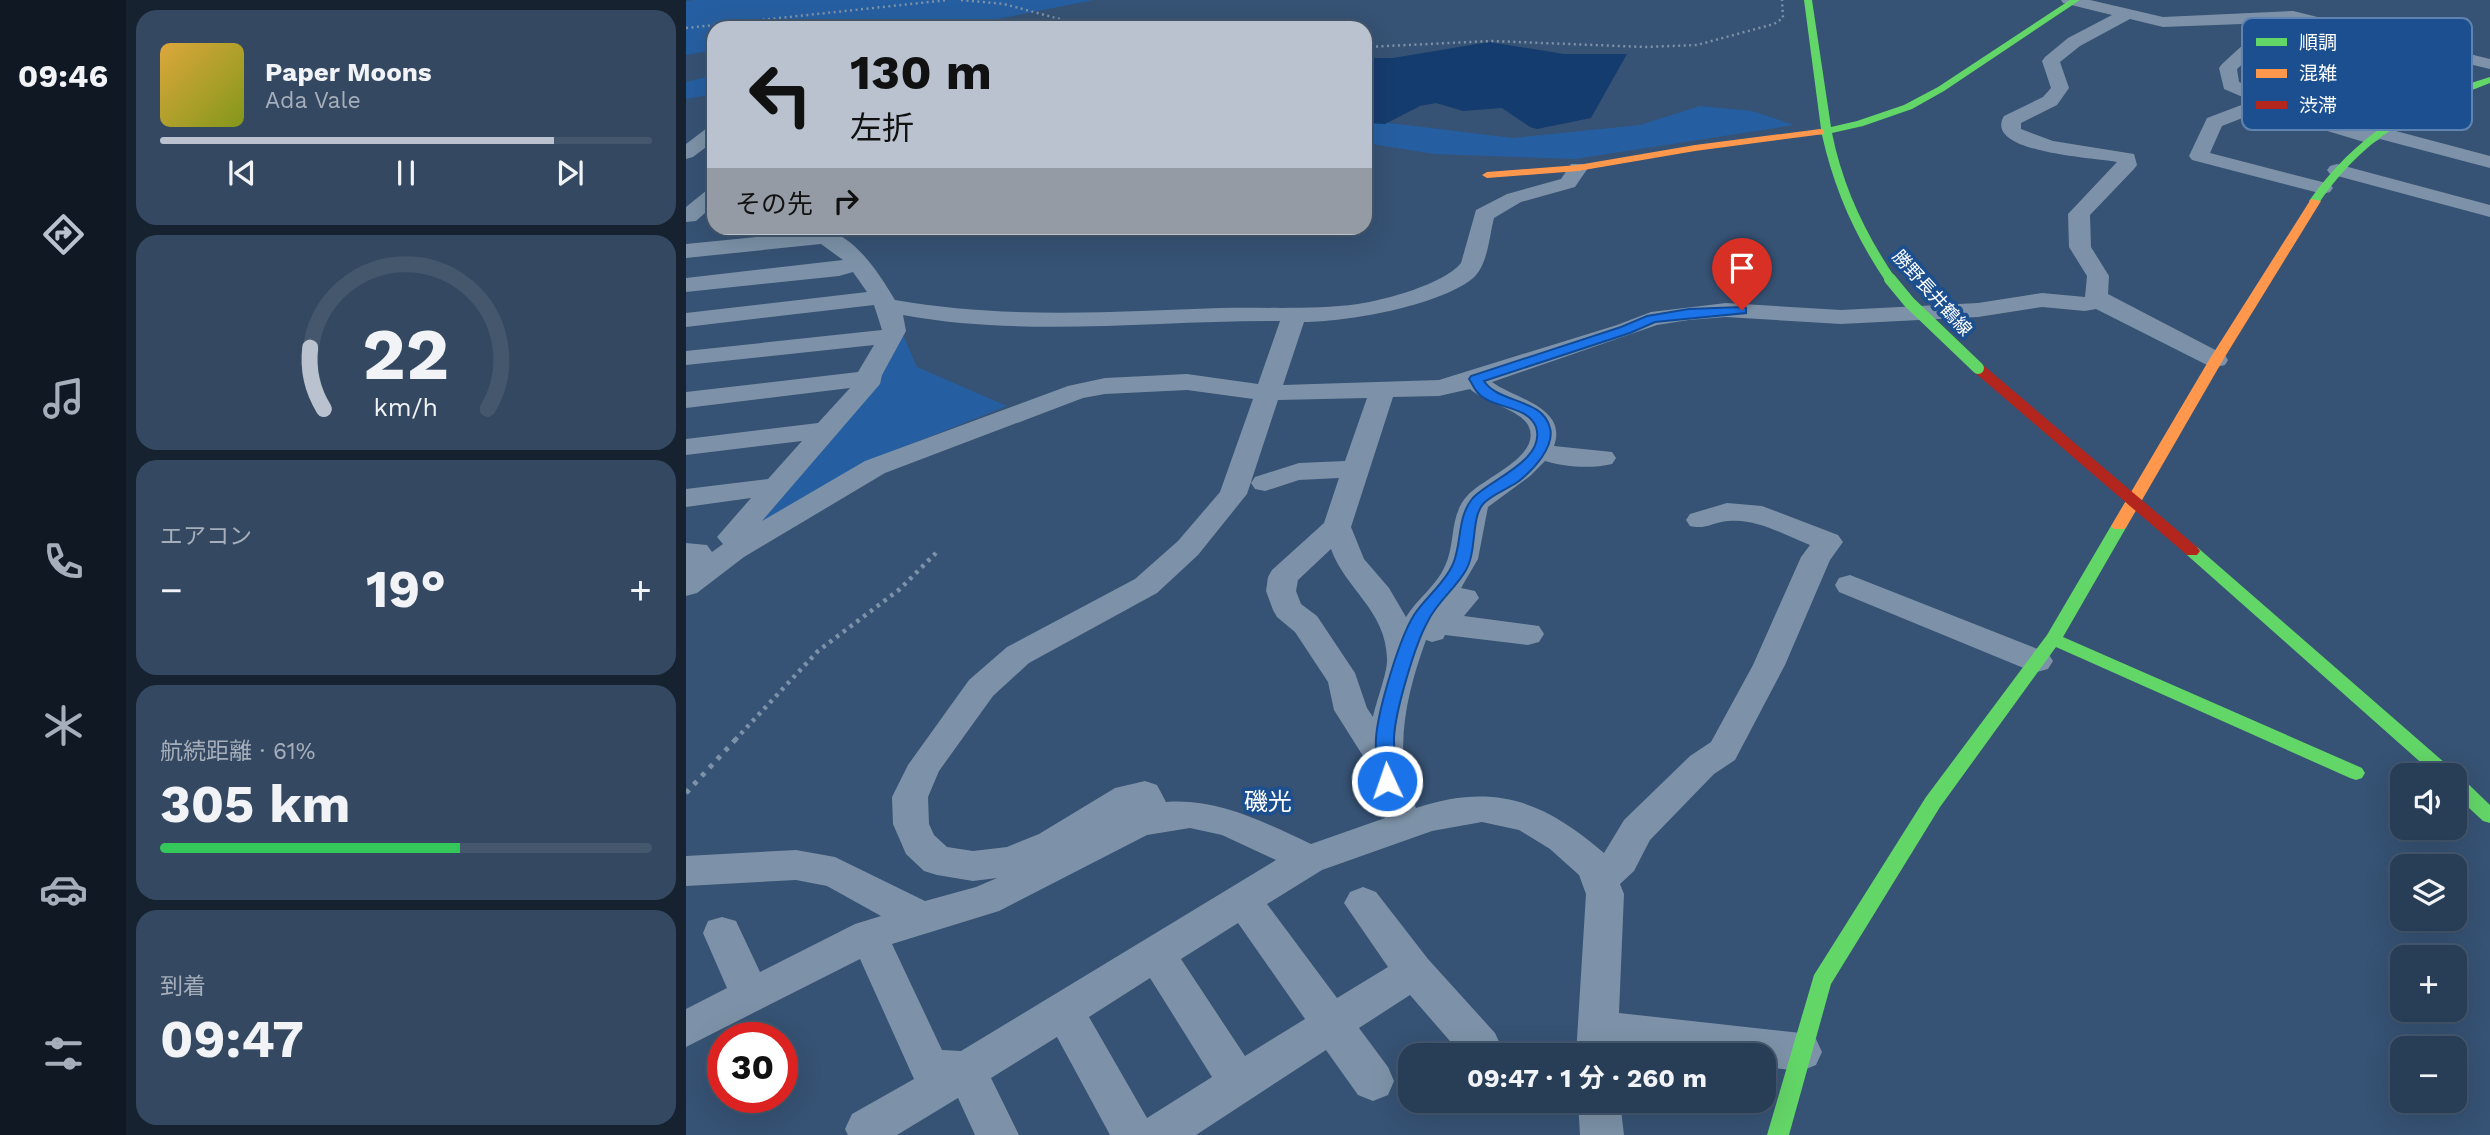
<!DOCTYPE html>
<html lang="ja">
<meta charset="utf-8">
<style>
:root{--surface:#283e57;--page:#344961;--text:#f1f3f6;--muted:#a5aeba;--line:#44576d;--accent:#b9c2ce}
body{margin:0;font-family:"Work Sans","Noto Sans JP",sans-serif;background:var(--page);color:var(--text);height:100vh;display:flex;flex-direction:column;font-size:26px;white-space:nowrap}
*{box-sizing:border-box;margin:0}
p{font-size:23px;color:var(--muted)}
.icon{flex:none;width:38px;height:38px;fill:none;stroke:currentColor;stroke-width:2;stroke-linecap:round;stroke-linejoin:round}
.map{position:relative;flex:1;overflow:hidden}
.details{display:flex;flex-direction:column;gap:10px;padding:10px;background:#162230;width:560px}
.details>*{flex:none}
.banner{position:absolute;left:21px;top:21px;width:665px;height:214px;border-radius:21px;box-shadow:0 7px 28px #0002,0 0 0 2px var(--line);background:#b9c2ce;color:#111;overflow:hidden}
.controls{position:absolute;left:1704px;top:763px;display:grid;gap:14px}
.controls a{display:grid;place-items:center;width:77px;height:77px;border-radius:14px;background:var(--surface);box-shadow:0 7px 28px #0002,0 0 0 2px var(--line);font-size:35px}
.speed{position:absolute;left:21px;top:1022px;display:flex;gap:14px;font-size:35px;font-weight:700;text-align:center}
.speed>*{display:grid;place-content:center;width:91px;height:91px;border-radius:50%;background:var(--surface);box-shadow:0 7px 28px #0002,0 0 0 2px var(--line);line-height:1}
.speed .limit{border:10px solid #d22;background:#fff;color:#111}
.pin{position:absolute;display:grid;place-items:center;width:60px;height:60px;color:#fff;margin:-72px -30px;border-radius:50% 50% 50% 0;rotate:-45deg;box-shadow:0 0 7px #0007}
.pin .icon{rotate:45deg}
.me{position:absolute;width:77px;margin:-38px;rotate:357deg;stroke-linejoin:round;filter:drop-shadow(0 0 5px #0008)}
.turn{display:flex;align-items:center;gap:24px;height:147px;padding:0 28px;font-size:32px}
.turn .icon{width:91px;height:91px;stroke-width:2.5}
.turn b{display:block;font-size:49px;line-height:60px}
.then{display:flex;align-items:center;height:66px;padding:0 28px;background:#0003;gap:14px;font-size:26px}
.big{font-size:52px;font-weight:700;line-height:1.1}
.details .card{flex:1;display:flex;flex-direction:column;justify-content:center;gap:10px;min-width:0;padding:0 24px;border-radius:21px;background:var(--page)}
.details .dial{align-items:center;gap:0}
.dial svg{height:182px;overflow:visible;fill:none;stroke:var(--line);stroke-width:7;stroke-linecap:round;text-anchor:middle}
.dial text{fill:var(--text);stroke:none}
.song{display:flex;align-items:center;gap:21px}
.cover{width:84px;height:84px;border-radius:10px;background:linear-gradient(135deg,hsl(40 70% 55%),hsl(70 70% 35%))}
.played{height:7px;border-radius:4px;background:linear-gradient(90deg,var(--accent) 80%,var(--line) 80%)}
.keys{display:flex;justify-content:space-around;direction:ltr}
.heat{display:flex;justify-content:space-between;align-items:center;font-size:38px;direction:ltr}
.charge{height:10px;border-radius:5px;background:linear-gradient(90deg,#34c759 61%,var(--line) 0)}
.trip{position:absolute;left:712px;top:1043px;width:378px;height:70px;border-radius:21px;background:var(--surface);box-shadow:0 7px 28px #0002,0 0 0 2px var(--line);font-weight:700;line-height:70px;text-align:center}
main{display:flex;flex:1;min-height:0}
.menu{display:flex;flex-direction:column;width:126px;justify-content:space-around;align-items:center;background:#101923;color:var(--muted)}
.menu .icon{width:49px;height:49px}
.menu .on{color:var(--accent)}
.menu b{font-size:32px;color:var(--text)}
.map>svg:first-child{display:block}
</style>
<main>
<nav class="menu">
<b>09:46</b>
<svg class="icon on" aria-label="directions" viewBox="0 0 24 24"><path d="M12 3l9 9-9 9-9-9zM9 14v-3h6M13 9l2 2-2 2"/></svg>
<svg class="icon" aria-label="music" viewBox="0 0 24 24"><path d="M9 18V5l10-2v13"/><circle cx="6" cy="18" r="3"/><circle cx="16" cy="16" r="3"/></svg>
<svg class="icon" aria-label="phone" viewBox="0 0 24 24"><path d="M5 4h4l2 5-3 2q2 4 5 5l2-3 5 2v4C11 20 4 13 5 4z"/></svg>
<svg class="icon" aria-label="climate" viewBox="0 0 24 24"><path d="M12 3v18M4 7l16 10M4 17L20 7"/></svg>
<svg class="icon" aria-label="car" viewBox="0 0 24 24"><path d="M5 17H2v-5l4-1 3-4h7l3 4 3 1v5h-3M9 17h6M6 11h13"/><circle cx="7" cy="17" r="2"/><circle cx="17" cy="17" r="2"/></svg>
<svg class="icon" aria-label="filters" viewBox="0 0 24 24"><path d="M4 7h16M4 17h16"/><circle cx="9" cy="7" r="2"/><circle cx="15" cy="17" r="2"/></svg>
</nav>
<section class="details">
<div class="card">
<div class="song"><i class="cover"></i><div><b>Paper Moons</b><p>Ada Vale</p></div></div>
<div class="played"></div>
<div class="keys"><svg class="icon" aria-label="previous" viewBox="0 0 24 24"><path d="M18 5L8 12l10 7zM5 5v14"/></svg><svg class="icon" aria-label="pause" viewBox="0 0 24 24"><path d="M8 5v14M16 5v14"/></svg><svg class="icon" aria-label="next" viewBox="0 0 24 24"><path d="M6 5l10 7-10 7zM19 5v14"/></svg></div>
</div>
<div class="card dial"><svg viewBox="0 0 100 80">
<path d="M14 69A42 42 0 1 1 86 69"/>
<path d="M14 69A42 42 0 0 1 8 42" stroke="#b9c2ce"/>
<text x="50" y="56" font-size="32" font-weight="700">22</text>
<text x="50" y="72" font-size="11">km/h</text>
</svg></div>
<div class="card"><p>エアコン</p>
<div class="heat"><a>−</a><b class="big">19°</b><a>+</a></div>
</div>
<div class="card"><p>航続距離 · 61%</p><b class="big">305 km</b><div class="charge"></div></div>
<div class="card"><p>到着</p><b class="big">09:47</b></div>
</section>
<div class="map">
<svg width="1804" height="1135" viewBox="0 0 1804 1135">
<rect width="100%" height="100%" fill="#365274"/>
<!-- green -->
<g fill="#265fa1">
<path d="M8 0H408L291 23 239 28H28V50L0 55V1Z"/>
<path d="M28 75V94L0 99V82Z"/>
<path d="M1014 106 1066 111 1108 125 889 159 748 154 679 143V120L827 138 954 125Z"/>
<path d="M217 335 231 367 321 406 177 463 61 532Z"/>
</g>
<!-- water -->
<path fill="#153c6e" d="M803 42 878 54H941L905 118 851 129 844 127 816 108 777 111 750 103 734 106 699 124 679 123V114L687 108 679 104V58H707Z"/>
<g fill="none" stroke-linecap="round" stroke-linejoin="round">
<!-- path-far2 -->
<g stroke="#7d92a8" stroke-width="2.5" stroke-dasharray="2 3.5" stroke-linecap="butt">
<path d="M275 0 318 4 407 28"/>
<path d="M0 28 262 0"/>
<path d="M679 47 806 41 959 47 1011 45 1088 24 1097 18 1096 0"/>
</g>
<!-- path-far1 -->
<path stroke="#7d92a8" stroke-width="4.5" stroke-dasharray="3.5 5" stroke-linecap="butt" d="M49 740 132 651 214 589 250 553"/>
<!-- path -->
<path stroke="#7d92a8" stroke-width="5" stroke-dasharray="4.5 7" stroke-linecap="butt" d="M0 793 51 738"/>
<!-- street -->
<g fill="#7d92a8" fill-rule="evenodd">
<path d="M1375 0H1404L1477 17 1607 11 1804 59V69L1715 48 1660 79 1599 102 1632 116 1682 131 1691 126 1804 156V168L1694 139 1685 144 1678 142 1618 124 1582 108 1536 126 1524 153 1644 184 1647 188 1644 192 1637 194 1506 160 1503 156 1521 118 1566 101 1538 89 1533 68 1536 64 1559 43 1611 22 1477 27 1444 19 1394 46 1374 62 1383 88 1371 105 1335 123V129L1367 141 1448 154 1451 165 1448 169 1404 215 1405 247 1423 276 1422 294 1539 355 1542 360 1539 365 1530 367 1521 365 1410 309 1399 311 1356 307 1292 317 1155 324 1040 317 1003 320 971 325 806 382C829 399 882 407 868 446L926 452 930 458 926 464C905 469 879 467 859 461L844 476 802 507 792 559 775 588 789 591 793 598 778 616 853 626 858 634 853 642 842 645 759 635 757 639 746 642 740 640C721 692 705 755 730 808 808 782 858 801 918 853L938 820 1004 756 1025 742 1067 665 1115 557 1124 545C1098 535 1071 518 1042 521 1028 522 1019 530 1004 526L1000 520 1004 514 1041 503 1076 506 1152 535 1157 542 1144 560 1099 665 1049 760 1028 774 964 840 948 871 934 884 938 894 933 1013 1115 1033 1130 1039 1136 1052 1130 1065 1115 1071 1078 1067V1055H979L932 1050V1055H890L900 894 893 875 864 849 833 830 796 822 746 831 636 870 581 904 651 998 702 967 658 903 664 892 677 887 690 892 742 959 809 1033 815 1046 810 1055H776L724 995 673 1028 702 1067 708 1081 702 1095 687 1101 672 1095 640 1050 510 1135H424L371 1037 305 1078 333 1135H289L272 1098 211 1135H162L159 1129 166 1114 228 1079 174 959 0 1047V1009L41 988 17 933 22 921 36 917 50 921 74 972 169 924 195 916 141 886 110 880 0 886V856L110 850 149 857 239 901 290 887 311 878 287 881 251 875 238 871 220 854 207 824 206 797 222 765 283 680 321 647 449 579 492 541 534 492 567 399 501 390 419 394 397 398 199 473 58 557 11 593 0 596V543L21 545 26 552 37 544 31 537 65 498 0 507V489L82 479 116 441 0 455V439L132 423 164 388 0 408V392L172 372 188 345 0 365V351L196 330 188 305 0 327V313L181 292 167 272 153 276 0 292V278L157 260 135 244 0 258V244L111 233 108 228C116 228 127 226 135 228 170 236 192 272 209 300 317 319 425 312 534 308 580 307 627 310 672 304 699 300 758 284 775 263L790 210 821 194 875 179 885 164H899L902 168 889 187 835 202 808 218C803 237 802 266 786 279 752 306 660 322 618 322L597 385 753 380 931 325 965 312 1040 303 1155 310 1292 303 1356 293 1399 297 1401 276 1383 247 1382 214 1431 162C1411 158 1296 153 1318 116L1357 97 1365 88 1356 61 1359 57 1382 38 1426 15 1377 3ZM1629 26 1698 43 1648 71 1583 95 1553 82 1551 69 1571 51ZM217 315C342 338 468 320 594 321L572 384 501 374 419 378 382 386 179 461 76 521 194 384 196 375 220 331ZM784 389C798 402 834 410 842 425 858 456 797 477 781 496 763 516 770 543 759 566 751 585 731 599 720 617L703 588 678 559 665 527 707 397 753 396ZM681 398 659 461 613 463 569 477 565 483 569 489 579 491 613 480 653 478 638 523 586 570 582 577 580 591 587 610 591 617 609 632 642 682 648 710 682 764 686 788 699 818 625 844C577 822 533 798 480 802L471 785 459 781 429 788 353 834 321 847 287 851 261 847 248 835 243 824 242 797 253 771 307 696 343 663 471 593 512 555 561 494 592 400ZM645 549C659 589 700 610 701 659 702 671 690 702 687 717L681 708 669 673 631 616 615 604 610 591 612 580ZM504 828 536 835 590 860 275 1051 256 1050 206 944 313 911 461 835ZM552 923 619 1019 559 1056 495 959ZM464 978 526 1077 461 1118 403 1017Z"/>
<path d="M28 126V141L7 157 0 159V144L21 128Z"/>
<path d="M1651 164 1804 205V217L1644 174 1641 170 1644 166Z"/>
<path d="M28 188V205L10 221 0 222V207L21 190Z"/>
<path d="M1164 575 1362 653 1367 661 1362 669 1351 672 1340 669 1153 592 1149 585 1153 578Z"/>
<path d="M892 1101H934L938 1135H894Z"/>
</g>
<!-- fast -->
<g fill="#63d668" fill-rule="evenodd">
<path d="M1118 0H1126L1145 127 1171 121 1218 105 1252 87 1384 0H1394L1258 91 1226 109 1177 126 1146 133C1157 187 1179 233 1210 279L1208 282H1200C1169 236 1148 189 1136 135L1129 132 1135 129Z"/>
<path d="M1804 77V83C1728 112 1680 135 1633 203H1625L1623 201C1670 135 1727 100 1804 77Z"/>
<path d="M1433 521 1441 526 1377 637 1676 768 1679 773 1676 778 1670 780 1664 778 1370 647 1254 807 1145 984 1103 1135H1081L1128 975 1240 797 1361 635 1425 526Z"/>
<path d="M1506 546 1511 547 1767 770 1770 776 1776 778 1804 805V823L1797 821 1769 795V775H1749L1501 555 1498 551 1501 547Z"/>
</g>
<!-- slow -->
<g fill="#ff974d" fill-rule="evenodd">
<path d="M1134 129 1138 130V134L1009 151 892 171 801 178 796 175 801 172 892 165 1009 145Z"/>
<path d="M1625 199 1635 201 1537 360 1441 526 1438 529H1428L1425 526 1523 360Z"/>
</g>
<!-- jam -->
<path fill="#b3261e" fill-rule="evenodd" d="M1292 364 1297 365 1511 547 1514 551 1511 555H1501L1287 371V365Z"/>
<!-- fast-bridge -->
<path stroke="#63d668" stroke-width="12" d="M1204 279 1223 302 1292 368"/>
</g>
<!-- route -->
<path fill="#1a73e8" stroke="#114b97" stroke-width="2" d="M1056 307 1060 308V313L969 322 944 333 798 381C813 404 857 398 864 428 869 447 847 470 833 481 822 489 806 494 797 504 785 518 791 551 780 570 770 588 751 602 742 621 729 644 709 712 708 738 708 752 710 767 711 781L708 786 701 788 695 786 692 781C691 767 689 752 690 738 692 710 713 639 728 615 739 598 759 583 767 564 776 543 771 518 786 499 800 481 861 461 850 427 842 405 806 409 792 393 788 389 786 383 783 379L785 376 935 327 961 316 1003 309Z"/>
<g text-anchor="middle" stroke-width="7" stroke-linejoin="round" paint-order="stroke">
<!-- far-street labels -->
<g font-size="18" fill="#fff" stroke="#1b4f8f">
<text transform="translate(1246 293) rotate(48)" y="6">勝野長井鶴線</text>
</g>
<!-- quarter labels -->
<g font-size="24" fill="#fff" stroke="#1b4f8f">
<text x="582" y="810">磯光</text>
</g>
</g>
<!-- legend -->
<rect x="1556" y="18" width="230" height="112" rx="10" fill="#1b4f8f" stroke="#5f84b1" stroke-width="2"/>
<rect x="1570" y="38" width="31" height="8" fill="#63d668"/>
<rect x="1570" y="69" width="31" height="9" fill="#ff974d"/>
<rect x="1570" y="101" width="31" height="8" fill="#b3261e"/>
<g font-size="19" fill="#fff">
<text x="1613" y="49">順調</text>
<text x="1613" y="80">混雑</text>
<text x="1613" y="112">渋滞</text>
</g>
</svg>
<div class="controls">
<a><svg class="icon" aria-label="sound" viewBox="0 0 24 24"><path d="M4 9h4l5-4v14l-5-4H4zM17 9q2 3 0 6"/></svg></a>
<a><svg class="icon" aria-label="layers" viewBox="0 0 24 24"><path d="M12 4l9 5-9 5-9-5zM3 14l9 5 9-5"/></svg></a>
<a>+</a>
<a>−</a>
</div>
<div class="speed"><div class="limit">30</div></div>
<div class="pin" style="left:1056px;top:310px;background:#d93025"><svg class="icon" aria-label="arrive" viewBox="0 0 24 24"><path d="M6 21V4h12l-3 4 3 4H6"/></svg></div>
<svg class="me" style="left:701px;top:781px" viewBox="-20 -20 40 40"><circle r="17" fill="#1a73e8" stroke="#fff" stroke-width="3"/><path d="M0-11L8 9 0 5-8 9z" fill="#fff"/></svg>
<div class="trip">09:47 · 1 分 · 260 m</div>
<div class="banner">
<div class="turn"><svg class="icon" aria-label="left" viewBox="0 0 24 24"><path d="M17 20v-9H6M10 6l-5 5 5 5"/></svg><div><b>130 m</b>左折</div></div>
<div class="then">その先<svg class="icon" aria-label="right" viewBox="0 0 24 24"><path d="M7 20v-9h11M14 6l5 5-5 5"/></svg></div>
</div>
</div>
</main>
